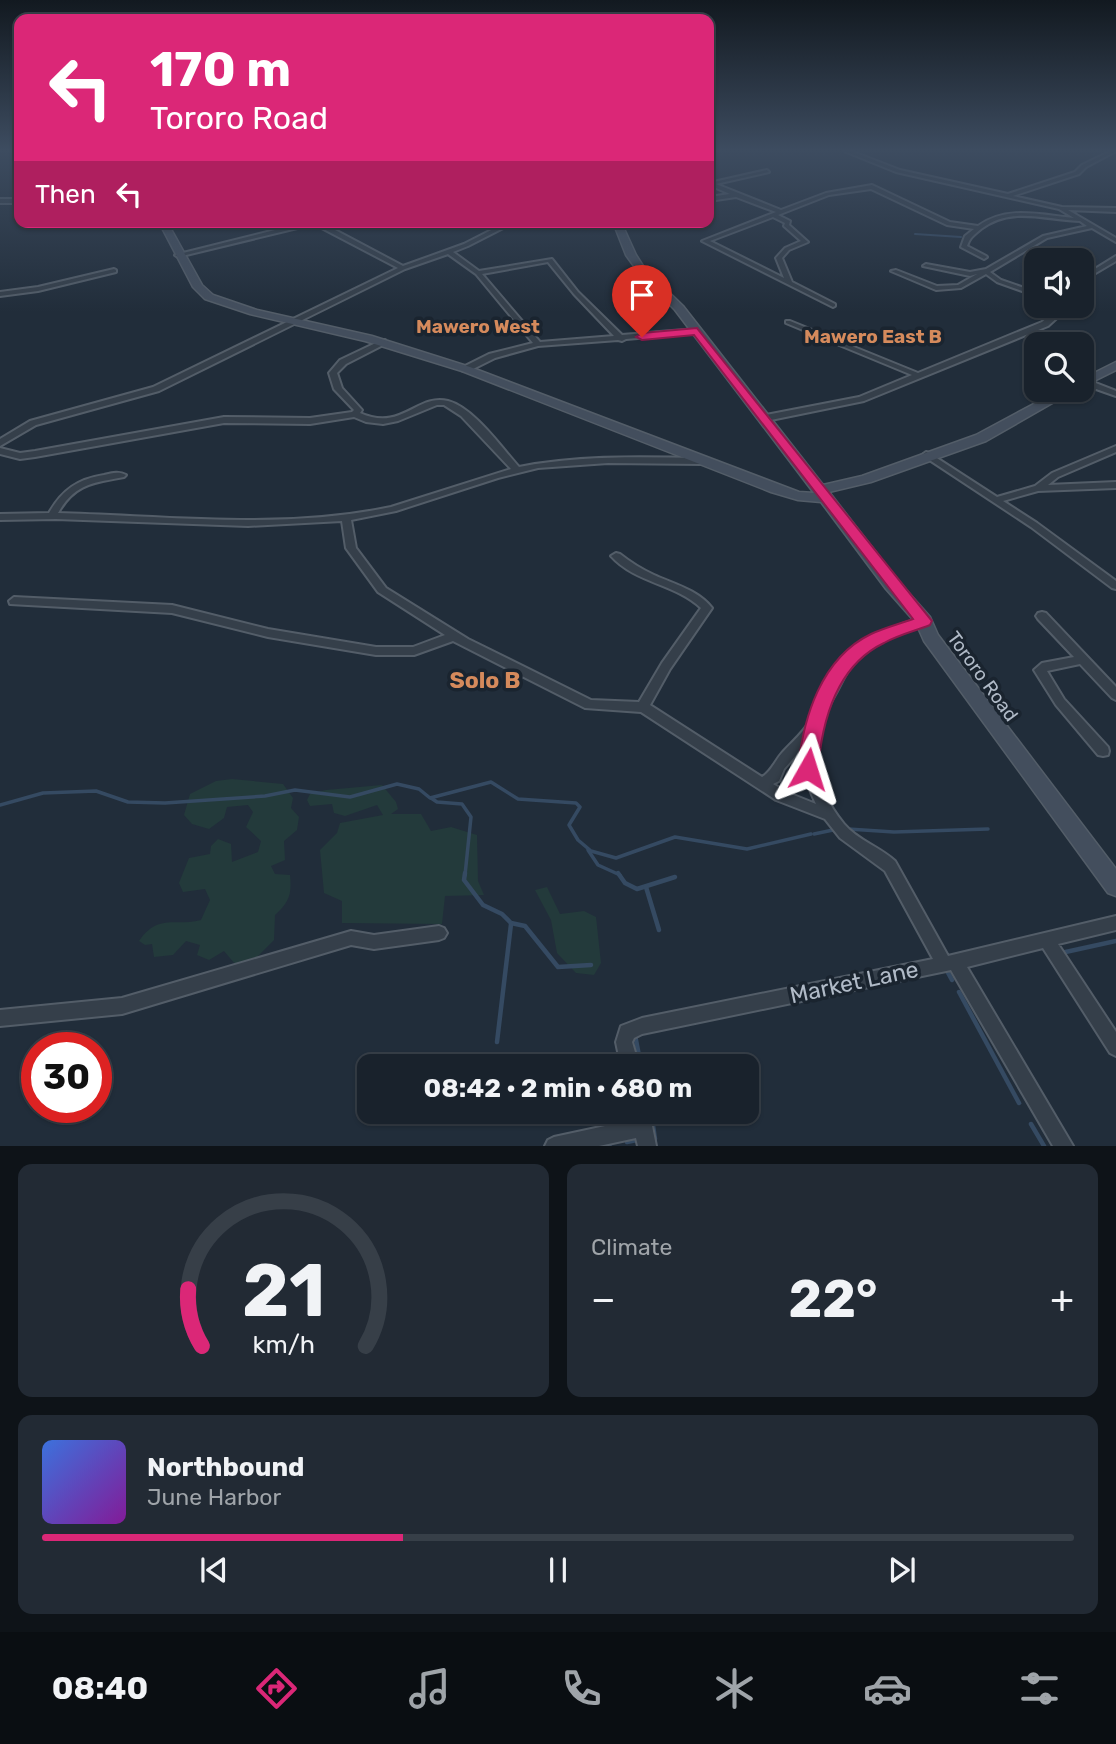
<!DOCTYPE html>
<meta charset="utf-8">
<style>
:root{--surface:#19222c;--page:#222a34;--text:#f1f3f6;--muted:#9fa4a9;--line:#373f48;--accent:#db2777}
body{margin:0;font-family:Rubik,sans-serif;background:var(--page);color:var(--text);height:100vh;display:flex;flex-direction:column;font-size:26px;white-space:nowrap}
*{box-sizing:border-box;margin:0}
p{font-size:23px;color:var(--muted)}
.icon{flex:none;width:38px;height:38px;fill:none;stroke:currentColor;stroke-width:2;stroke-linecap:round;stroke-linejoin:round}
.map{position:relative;height:1146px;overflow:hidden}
.side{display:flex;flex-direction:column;gap:18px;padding:18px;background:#0e1318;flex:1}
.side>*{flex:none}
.top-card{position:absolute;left:14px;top:14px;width:700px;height:214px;border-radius:14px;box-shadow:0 2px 5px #0004,0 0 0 2px var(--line);background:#db2777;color:#fff;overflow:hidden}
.controls{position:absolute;left:1024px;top:248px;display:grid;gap:14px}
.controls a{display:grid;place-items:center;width:70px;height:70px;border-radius:14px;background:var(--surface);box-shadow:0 2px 5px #0004,0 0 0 2px var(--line);font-size:35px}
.speed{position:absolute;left:21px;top:1032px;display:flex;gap:14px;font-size:35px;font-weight:700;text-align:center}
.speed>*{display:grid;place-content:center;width:91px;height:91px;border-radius:50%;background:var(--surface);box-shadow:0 2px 5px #0004,0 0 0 2px var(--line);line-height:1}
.speed .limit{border:10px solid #d22;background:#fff;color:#111}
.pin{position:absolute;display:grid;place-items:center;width:60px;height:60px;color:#fff;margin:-72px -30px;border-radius:50% 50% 50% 0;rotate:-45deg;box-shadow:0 0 7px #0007}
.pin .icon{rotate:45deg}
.me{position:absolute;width:77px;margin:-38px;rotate:6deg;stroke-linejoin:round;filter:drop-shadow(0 0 5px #0008)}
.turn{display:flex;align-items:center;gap:24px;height:147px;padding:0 21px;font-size:32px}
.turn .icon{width:91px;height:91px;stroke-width:2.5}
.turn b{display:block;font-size:49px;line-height:60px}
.then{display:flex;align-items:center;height:66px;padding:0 21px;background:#0003;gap:14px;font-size:26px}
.big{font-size:52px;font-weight:700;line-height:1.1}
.side .widget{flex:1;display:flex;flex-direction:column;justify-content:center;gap:10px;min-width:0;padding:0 24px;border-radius:14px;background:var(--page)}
.side .dial{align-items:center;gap:0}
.dial svg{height:182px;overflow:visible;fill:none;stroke:var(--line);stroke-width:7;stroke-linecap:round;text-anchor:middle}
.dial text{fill:var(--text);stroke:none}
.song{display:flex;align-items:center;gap:21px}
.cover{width:84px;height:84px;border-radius:10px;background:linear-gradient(135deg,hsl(220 70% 55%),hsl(290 70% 35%))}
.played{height:7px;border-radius:4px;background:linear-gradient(90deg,var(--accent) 35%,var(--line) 35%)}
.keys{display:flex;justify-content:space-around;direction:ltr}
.heat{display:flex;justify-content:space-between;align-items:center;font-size:38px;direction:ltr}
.side .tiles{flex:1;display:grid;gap:18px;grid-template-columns:1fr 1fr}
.widget:last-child{grid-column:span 2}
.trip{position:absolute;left:357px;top:1054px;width:402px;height:70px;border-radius:14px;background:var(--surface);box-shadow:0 2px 5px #0004,0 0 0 2px var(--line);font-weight:700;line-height:70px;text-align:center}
.tabs{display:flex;height:112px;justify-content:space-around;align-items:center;background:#0a0e12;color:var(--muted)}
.tabs .icon{width:49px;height:49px}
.tabs .selected{color:var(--accent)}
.tabs b{font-size:32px;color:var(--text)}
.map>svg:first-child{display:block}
</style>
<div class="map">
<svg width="1116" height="1146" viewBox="0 0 1116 1146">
<rect width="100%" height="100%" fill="#212d3a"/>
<!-- green -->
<g fill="#233a3b">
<path d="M232 779 283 784 293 798 291 808 299 817 297 830 284 841 285 860 271 866 275 874 290 875C292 895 289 902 275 915L274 940 256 958 235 964 224 951 209 960 197 955 200 945 186 941 173 955 154 957 152 944 145 945 139 941C158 913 177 927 201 920L210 900 205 889 183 892 179 883 189 858 210 854 211 846 218 839 231 844 232 862 258 852 261 841 246 827 253 812 248 805 227 807 224 818 209 829 192 824 184 815 190 794 216 781Z"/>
<path d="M382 785 396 802 398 809 391 814H421L431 831 451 827 477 835 478 881 484 895 445 896 442 924 342 923V901L324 893 320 850 337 833 340 823 383 815 377 805 345 816 334 813 332 804 310 806 307 800 310 794 326 790Z"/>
<path d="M547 887 560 914 584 911 596 917 601 963 594 975 576 973 557 953 551 920 535 890Z"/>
</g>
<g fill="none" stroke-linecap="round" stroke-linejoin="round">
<!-- stream-far2 -->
<path stroke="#354a62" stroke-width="2" d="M915 234 961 237"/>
<!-- stream-far1 -->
<g stroke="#354a62" stroke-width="3.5">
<path d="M431 798 437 802 462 804 471 817 465 875"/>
<path d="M0 805 43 793 96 791 128 802 165 803 265 796 295 790 350 797 397 784 419 789 430 798 491 782 518 799 576 803 580 807 569 825 578 840 591 851 616 858 675 837 747 849 811 834"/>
<path d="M848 829 894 832 988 829"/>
<path d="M814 834 833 830"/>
<path d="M588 850 598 865 620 875"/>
</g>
<!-- stream -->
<g stroke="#354a62" stroke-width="4.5">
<path d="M465 873 464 880 483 905 502 914 511 923 525 926 558 967 591 965"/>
<path d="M618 873 625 883 637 889 675 877"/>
<path d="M646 887 659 930"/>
<path d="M1061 953 1116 941"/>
<path d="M947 971 952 980"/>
<path d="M959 992 1019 1103"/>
<path d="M635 1035 641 1066"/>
<path d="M497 1042 511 924"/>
<path d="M651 1111 655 1139"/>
<path d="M1031 1124 1044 1146"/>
<path d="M627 1142 637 1140"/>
<path d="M603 1146 610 1144"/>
</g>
<defs>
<g id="street">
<path d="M844 151H851L900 170 1008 194 1075 172 1082 165 1111 151H1116L1086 167 1079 174 1013 196 1062 207 1116 208V212L1068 210 1116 238V242L1092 228 1047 238 990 272 1001 280 1036 292V296L997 282 986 274 961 288 936 290 891 271 896 270 937 286 958 285 977 274 970 276 923 266 926 264 970 272 986 269 1043 236 1087 226 1080 221C1045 220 1011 206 981 229 974 235 970 237 967 246L986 256 987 257 984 259 961 247 965 236 974 229 947 225 871 189 829 195 778 215 790 221 789 225 808 242 789 250 782 258 792 282 835 304V306L833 307 702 241 776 212 736 197 709 201V197L730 194 709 185V183L767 170 769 172 716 184 781 210 826 193 872 185 950 222 978 226C1007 205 1041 215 1074 218L1059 209 896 172ZM773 217 785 223 784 226 801 241 785 248 776 258 784 278 710 241Z"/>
<rect x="0" y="199" width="19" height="4"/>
<path d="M307 222H320L403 266 464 244 507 222H515L468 246 453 252 479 271 552 259 578 292 622 335 697 329 701 331 697 333 626 339 622 341 618 340 538 346 495 358 469 371H463V367L489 354 533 343 476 274 448 254 405 269 159 391 36 425 0 446V439L30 421 153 387 398 268 314 224 178 257 175 255ZM548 262 574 294 614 336 540 342 482 274Z"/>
<path d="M1116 256V261L1082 281V277Z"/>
<path d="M114 269 116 270V272L38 291 0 296V292L38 287Z"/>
<path d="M1062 306H1070L1048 326 864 401 766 421 762 418 766 415 859 397 912 375 786 323V321H790L918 373 1042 322Z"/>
<path d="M382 340H385V344L346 364 337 373 342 388 362 410 360 413C402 432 417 393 448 401 474 408 501 447 519 467 579 455 640 457 701 458L705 461 701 464 608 463 538 468 498 478 396 511 351 520 356 548 386 588 468 639 591 700 639 702 662 663 701 608C676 584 635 583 611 556L616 553 620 554C630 562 641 569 654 575 674 584 698 590 712 608L670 669 650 705 762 777C771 772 775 761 782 753 791 743 804 732 810 721 836 674 837 649 892 628 903 624 917 617 928 618L930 621 928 624C903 632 876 640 857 659 848 667 843 680 837 691 810 738 808 780 844 824 857 840 880 847 895 861L948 956 1116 916V930L1058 944 1116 1032V1056L1110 1053 1043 948 967 967 1073 1146H1053L951 970 642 1034 634 1038 632 1042 639 1066H621L616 1042 621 1026 642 1018 933 959 885 871 840 838 825 819 776 800 641 712 585 708 453 641 414 655H376L268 637 172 613 10 604 9 601 14 597 172 605 268 629 376 647H413L445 635 378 592 346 548 342 521 248 526 56 519 0 520V514L49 513C62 490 78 479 104 475 112 473 119 471 126 475L124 477C94 483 75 483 58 513 169 516 282 530 391 507L511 469 461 416 444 405H437L398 421 383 424 366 422 354 417 310 424 224 423 35 457 20 459 0 454V448L20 453 35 451 224 417 310 418 352 412 354 410 334 389 329 373 340 360ZM804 746C802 767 807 785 816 804L786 792 773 784 779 781 784 769Z"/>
<path d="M1082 380H1088L1116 391V396L1082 384Z"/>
<path d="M1116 446V452L1058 477 1048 485 1116 482V488L1038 491 1003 501 1037 523 1116 581V589L1112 588 1031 527 922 455 926 452 929 453 997 497 1035 486 1052 473Z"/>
<path d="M1042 612 1046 613 1116 687V700L1112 698 1080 664 1047 671 1064 699 1108 747 1109 751 1108 755 1103 756 1098 755 1056 705 1034 670 1042 663 1074 657 1038 619 1036 616 1038 613Z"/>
<path d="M439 926 444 928 447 933 444 938 439 940 374 949 351 945 122 1014 0 1026V1010L122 998 351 931 374 935Z"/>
<path d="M631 1111H649L656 1146H638L636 1138 599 1146H545L548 1140 554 1137 633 1120Z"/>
</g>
<g id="secondary">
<path d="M159 222H167L202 285 213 295 257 310 372 336 470 367 799 492 814 493 675 310 639 273 626 255 613 222H621L636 255 645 269 683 306 823 485 862 476 976 435 1060 390H1075L986 441 871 482 829 492 898 581 930 617 938 635 1116 869V896L1108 893 924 641 916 623 886 589 821 502 798 500 771 492 462 371 365 341 250 314 205 299 193 287Z"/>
<path d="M1116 362V370L1082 387V379Z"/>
</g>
</defs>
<!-- street casing -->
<use href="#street" stroke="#535d68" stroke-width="4"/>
<!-- secondary casing -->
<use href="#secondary" stroke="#535d68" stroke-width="3"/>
<!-- street -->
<use href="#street" fill="#353f4a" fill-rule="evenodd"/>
<!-- secondary -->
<use href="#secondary" fill="#434e5d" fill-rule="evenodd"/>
</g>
<!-- sky -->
<linearGradient id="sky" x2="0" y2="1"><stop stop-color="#121920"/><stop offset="0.48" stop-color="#3d4c60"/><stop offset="1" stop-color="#3d4c60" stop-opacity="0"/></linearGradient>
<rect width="1116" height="312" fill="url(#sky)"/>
<!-- route -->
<path fill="#db2777" stroke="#8e194d" stroke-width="2" d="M697 328 932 621 930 625C915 631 898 635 884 643 836 666 822 721 818 769L815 774H801L798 769C803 718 821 658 871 634 884 628 899 624 913 619L694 335 642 340 636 337 642 333Z"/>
<g text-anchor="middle" stroke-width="7" stroke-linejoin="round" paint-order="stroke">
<!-- far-quarter labels -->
<g font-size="19" font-weight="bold" fill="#d58a5c" stroke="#1a242f">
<text x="478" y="333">Mawero West</text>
<text x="873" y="343">Mawero East B</text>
</g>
<!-- street labels -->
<g font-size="19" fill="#b0bac7" stroke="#1a242f">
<text transform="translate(983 676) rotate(54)" y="7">Tororo Road</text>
</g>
<!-- quarter labels -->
<g font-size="23" font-weight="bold" fill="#d58a5c" stroke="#1a242f">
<text x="485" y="688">Solo B</text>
</g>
<!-- near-street labels -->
<g font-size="23" fill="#b0bac7" stroke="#1a242f">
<text transform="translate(854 982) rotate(-12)" y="8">Market Lane</text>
</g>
</g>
</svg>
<div class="controls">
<a><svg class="icon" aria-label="sound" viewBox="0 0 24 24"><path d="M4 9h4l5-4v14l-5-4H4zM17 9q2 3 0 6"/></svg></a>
<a><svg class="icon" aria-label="search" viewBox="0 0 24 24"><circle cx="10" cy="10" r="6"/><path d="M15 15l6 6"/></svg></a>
</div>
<div class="speed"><div class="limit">30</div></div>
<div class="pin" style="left:642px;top:337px;background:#d93025"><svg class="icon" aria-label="arrive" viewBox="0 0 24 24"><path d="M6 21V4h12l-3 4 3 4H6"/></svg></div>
<svg class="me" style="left:808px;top:769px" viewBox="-20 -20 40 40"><path d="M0-17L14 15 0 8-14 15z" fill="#db2777" stroke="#fff" stroke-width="4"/></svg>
<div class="trip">08:42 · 2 min · 680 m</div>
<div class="top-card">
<div class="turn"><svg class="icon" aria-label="left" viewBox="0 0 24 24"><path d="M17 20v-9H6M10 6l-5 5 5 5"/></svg><div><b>170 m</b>Tororo Road</div></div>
<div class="then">Then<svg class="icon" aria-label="left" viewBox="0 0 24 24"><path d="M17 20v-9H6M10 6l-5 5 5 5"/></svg></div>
</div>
</div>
<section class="side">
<div class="tiles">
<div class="widget dial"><svg viewBox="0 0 100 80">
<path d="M14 69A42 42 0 1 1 86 69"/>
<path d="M14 69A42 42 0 0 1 8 44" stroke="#db2777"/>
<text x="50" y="56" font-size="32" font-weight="700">21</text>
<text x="50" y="72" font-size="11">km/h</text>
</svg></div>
<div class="widget"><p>Climate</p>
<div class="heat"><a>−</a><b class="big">22°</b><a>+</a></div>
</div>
<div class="widget">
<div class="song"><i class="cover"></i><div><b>Northbound</b><p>June Harbor</p></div></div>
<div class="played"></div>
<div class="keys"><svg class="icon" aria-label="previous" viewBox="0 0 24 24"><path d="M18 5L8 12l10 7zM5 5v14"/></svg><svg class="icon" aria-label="pause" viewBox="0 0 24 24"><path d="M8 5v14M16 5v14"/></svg><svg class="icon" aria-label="next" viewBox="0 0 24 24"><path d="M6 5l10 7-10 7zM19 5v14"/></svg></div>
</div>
</div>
</section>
<nav class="tabs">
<b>08:40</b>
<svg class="icon selected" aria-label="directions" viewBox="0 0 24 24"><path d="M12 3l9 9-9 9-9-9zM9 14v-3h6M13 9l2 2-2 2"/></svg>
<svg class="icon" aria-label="music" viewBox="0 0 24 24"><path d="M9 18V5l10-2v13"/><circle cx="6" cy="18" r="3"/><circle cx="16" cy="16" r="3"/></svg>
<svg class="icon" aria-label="phone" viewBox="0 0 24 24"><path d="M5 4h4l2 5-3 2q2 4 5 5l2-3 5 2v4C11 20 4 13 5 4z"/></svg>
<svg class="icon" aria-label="climate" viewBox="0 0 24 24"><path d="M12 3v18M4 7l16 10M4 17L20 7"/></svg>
<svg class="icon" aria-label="car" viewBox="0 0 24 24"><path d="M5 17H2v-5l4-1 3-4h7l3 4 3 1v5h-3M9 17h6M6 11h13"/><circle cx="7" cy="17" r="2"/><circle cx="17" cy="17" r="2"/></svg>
<svg class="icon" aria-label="filters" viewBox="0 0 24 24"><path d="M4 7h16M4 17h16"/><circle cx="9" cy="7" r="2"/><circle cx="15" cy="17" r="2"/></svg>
</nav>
